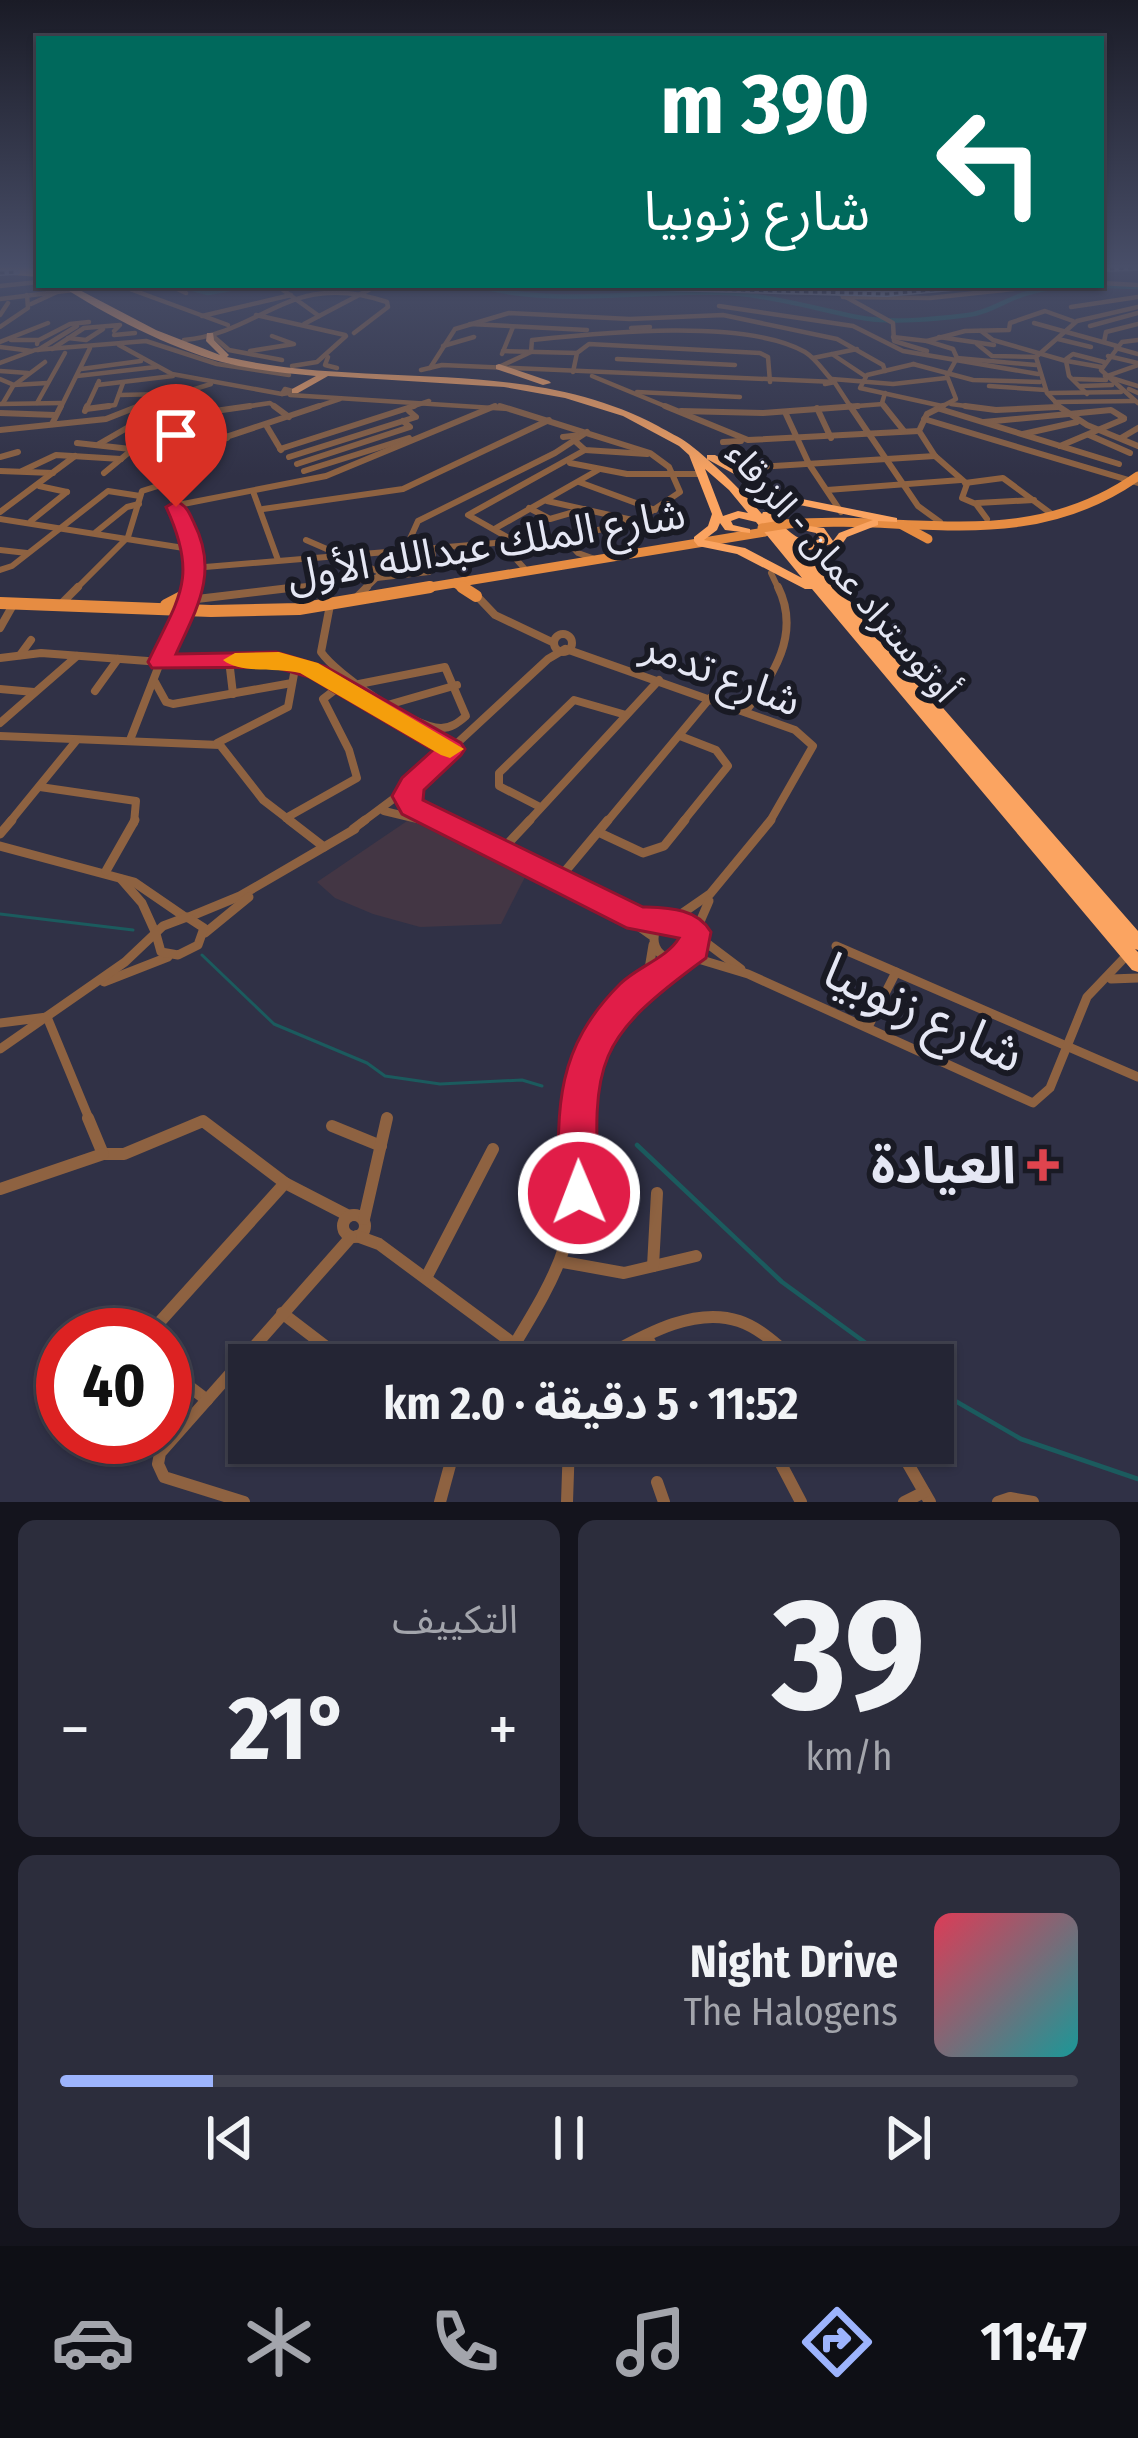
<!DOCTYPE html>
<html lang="ar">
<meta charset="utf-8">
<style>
:root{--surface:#242534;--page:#2c2d3c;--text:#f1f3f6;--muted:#a3a5ac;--line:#41424f;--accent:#9db4fd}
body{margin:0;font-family:"Fira Sans Condensed","Noto Sans Arabic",sans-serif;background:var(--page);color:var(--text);direction:rtl;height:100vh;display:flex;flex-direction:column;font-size:45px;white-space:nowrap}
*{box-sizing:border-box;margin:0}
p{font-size:39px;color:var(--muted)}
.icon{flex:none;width:66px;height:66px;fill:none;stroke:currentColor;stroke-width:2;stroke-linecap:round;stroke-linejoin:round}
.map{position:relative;height:1502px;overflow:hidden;direction:ltr}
.side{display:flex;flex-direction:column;gap:18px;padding:18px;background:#14141d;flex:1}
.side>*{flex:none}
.hud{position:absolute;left:36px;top:36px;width:1068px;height:252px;border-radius:0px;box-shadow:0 3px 9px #0004,0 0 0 3px var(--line);direction:rtl;background:#00695c;color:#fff;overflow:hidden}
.speed{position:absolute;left:36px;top:1308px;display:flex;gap:24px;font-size:60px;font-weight:700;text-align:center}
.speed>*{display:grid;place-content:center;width:156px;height:156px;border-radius:50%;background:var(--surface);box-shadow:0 3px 9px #0004,0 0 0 3px var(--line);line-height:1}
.speed .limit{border:18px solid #d22;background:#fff;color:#111}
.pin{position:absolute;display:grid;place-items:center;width:102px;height:102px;color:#fff;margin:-123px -51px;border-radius:50% 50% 50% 0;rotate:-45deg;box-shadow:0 0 12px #0007}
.pin .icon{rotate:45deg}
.me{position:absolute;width:132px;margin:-66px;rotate:359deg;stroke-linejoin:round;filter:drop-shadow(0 0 9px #0008)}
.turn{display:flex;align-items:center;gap:42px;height:252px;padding:0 36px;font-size:54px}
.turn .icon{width:156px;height:156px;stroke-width:2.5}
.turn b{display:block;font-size:84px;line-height:102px}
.big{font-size:90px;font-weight:700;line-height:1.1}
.side .tile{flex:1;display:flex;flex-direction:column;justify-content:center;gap:18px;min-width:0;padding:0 42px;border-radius:18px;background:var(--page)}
.side .dial{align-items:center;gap:0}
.dial b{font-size:156px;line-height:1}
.song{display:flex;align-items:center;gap:36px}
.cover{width:144px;height:144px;border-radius:18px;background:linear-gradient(135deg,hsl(350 70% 55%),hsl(180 70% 35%))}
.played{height:12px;border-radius:6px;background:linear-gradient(90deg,var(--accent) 15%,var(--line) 15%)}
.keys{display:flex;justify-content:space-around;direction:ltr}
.heat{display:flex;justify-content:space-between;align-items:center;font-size:66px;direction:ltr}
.side .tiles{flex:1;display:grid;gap:18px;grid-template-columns:1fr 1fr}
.tile:last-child{grid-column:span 2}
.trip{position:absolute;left:228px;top:1344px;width:726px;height:120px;border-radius:0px;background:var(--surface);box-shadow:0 3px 9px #0004,0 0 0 3px var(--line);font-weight:700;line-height:120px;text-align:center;direction:rtl}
.menu{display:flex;height:192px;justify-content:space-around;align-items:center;background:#0e0f15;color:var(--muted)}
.menu .icon{width:84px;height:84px}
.menu .selected{color:var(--accent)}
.menu b{font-size:54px;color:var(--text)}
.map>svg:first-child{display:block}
</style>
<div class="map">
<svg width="1138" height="1502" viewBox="0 0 1138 1502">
<rect width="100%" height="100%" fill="#303146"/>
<!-- industrial -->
<path fill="#433644" d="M410 819 527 873 501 924 420 927 373 914 335 898 317 882Z"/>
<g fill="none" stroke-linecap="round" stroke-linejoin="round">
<!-- stream-far1 -->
<g stroke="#1b5b5e" stroke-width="3">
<path d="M0 914 133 930"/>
<path d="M202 955 274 1024 367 1063 385 1076 440 1084 522 1080 542 1086"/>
</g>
<!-- stream -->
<g stroke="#1b5b5e" stroke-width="4.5">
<path d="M637 1145 782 1282 896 1365"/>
<path d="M933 1388 1021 1439 1138 1479"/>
</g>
<!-- river -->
<g stroke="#1b5b5e" stroke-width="4.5">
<path d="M178 285 208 293 252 285"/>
<path d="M474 285C562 309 651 287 740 294 780 298 818 309 857 317 890 324 935 319 968 315 989 313 1008 298 1028 293 1064 283 1101 286 1138 287"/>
</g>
<!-- minor-far4 -->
<g stroke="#8e6241" stroke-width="4.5">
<path d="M1101 267 1138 266"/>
<path d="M1101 283 1138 285"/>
<path d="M119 285 228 325"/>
<path d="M169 285 186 293"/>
<path d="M834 285 835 291 893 323 894 341 927 351"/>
<path d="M861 285H866"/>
<path d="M0 286 39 282"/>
<path d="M283 290 319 316"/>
<path d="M843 297 930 298 1050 285"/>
<path d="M0 299 73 290"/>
<path d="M31 304 59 291"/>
<path d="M719 306 853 326 903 351 1038 374"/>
<path d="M1071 307 1138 297"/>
<path d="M0 315 8 303"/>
<path d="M256 315 345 335"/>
<path d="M202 316 291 295"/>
<path d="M1034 323 1117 346"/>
<path d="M304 324 378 285"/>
<path d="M470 324 587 330"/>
<path d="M1090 326 1138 313"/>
<path d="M0 327 28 308 27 295"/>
<path d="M631 328 650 327"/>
<path d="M981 331 993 340 1066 361 1069 376 1087 394"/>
<path d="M114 335 135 333"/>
<path d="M214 337 229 350 282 360"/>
<path d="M893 337 927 341"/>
<path d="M939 337 994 345"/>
<path d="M68 338 86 340 103 329"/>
<path d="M1058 339 1091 347"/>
<path d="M11 340H38L37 344"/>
<path d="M39 340 70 324 89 322"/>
<path d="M184 340C263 333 290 269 387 302L388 307 354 333"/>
<path d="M1138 340 1122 342 1101 370 1138 403"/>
<path d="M0 342 48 323"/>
<path d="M1104 342 1106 332 1138 324"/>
<path d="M977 344 992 356 1036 357"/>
<path d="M119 345 172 374 282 394"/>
<path d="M443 346 474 337"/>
<path d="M0 347 32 351"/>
<path d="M1116 348 1138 354"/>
<path d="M52 349 84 328 120 325 114 331"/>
<path d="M38 350 77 326"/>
<path d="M250 351 294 344 272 336"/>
<path d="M503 351 577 353"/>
<path d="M502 354 513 327"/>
<path d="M832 354 865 376"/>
<path d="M1108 356 1138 363"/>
<path d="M328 357 325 365 337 368"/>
<path d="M813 358 857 349"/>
<path d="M957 358 953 349 927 341 965 331 1009 330 1010 323 1045 311 1073 321"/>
<path d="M957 358 1036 365"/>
<path d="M617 359 735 365"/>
<path d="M1066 359 1073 354 1104 362"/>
<path d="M1067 361 1101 367"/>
<path d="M0 363 35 350 146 341 217 364 289 375"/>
<path d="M913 364 973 380 1040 382"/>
<path d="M914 364 867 375 860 388 942 406"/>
<path d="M292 366 317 362 346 336"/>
<path d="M501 366 531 352 532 340C600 333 745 318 805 352 815 358 823 370 831 379"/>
<path d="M430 368 455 329 509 313 630 319 723 315 837 339 883 365 885 371"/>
<path d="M81 369 141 361"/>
<path d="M421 370 442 365 835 382 825 384"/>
<path d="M0 371 28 373"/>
<path d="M573 372 577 353 589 344 760 353 768 357 770 382"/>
<path d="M77 376 156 367"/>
<path d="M592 376 672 409"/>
<path d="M1105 376 1138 386"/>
<path d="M1107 376 1138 365"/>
<path d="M0 379 14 385 47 383"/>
<path d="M832 379 893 384 946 378"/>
<path d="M1074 379 1106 380"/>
<path d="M835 383 852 409"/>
<path d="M97 385 173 376"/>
<path d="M989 386 1046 390"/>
<path d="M1080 386 1112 385"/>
<path d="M285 389 296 392 282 394Z"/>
<path d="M1129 389 1138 393"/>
<path d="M637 392 740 397"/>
<path d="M885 393 882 403 887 409"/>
<path d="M1050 393 1121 392"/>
<path d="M119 395 166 394"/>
<path d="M290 395 509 409"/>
<path d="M1055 402 1135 401"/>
<path d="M3 403 13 386 45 362"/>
<path d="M37 403 65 353"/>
<path d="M0 404 61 403"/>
<path d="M951 404 988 409"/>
<path d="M60 409 90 348"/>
<path d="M86 409 99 381"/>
<path d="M87 409 115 405 123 383"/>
<path d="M131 409 211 384"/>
<path d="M230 409 270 403 278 409"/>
<path d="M310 409 340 399"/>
<path d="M405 409 429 401"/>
<path d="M488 409 495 406"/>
<path d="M818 409 883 404"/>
<path d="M937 409 956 399 947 376 957 358"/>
<path d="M1019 409 1057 407"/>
<path d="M1062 409 1047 393 1036 357 1077 321 1138 307"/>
</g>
<!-- minor-far3 -->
<g stroke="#8e6241" stroke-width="6">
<path d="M274 406 289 417"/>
<path d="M665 406 748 440 919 431"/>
<path d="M850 406 918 506 940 522"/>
<path d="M884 406 904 431"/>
<path d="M943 406 927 414 919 431 935 456 967 484 962 498 976 504 987 519"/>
<path d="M965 406 996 410 1057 407"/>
<path d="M1058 406 1087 425 1138 446"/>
<path d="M817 408 831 438"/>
<path d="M86 409 109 406"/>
<path d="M940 409 1119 464"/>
<path d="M85 411 87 406"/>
<path d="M681 411 763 413 858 406"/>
<path d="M208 412 250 406"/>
<path d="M785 412 809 464 841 512"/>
<path d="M0 413 55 415"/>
<path d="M924 419 1138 483"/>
<path d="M984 422 1111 410 1124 418"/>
<path d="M52 424 61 406"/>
<path d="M266 425 281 450"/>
<path d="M127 429 169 428 185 451"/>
<path d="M0 430 106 419 139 406"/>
<path d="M1023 434 1077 422"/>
<path d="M1089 435 1130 453"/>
<path d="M563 437 581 435"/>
<path d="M1121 438 1138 428"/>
<path d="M575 441 585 450 647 454"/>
<path d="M723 442 741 441"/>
<path d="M77 443 175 454 319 406"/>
<path d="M99 444 146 417 202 412 210 414 227 438"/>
<path d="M1060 446 1124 419"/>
<path d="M280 449 414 406"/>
<path d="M0 457 18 452"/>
<path d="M289 457 416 417 409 411"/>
<path d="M570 463 627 474H703"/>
<path d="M297 464 410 427 403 421"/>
<path d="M757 467 935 456"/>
<path d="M0 471 53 473"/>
<path d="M22 471 56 455 121 459"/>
<path d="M304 471 409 438"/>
<path d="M104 473 133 449"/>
<path d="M579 482 655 510"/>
<path d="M965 483 1003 478 1053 515"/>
<path d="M39 486 67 492"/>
<path d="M827 490 961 480"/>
<path d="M254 494 278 560"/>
<path d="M547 501 637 521"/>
<path d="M977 503 1034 500"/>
<path d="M178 505 326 476 495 406"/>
<path d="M529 508 550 519 584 509"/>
<path d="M263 509 403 489 549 420"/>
<path d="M0 512 75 456"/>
<path d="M0 519 190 549"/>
<path d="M31 521 67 492"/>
<path d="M496 528 598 470"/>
<path d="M96 532 127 507 139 504"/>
<path d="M564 538 578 553 592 558"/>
<path d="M306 540 382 573"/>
<path d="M514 541 468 515 585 450"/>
<path d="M0 550 27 553"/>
<path d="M193 568 568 537 637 521 680 492 669 467 650 453 500 406"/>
<path d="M524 568 515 558 533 553 525 542"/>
<path d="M0 570 12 566 108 491 140 496"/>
<path d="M771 573 779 590"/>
<path d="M75 590 128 537 142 491 161 485C188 516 201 549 191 590"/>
<path d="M272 590 429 572 434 568 432 548"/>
<path d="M364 590 405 550 418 521 555 453 587 432"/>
</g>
<!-- minor-far2 -->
<g stroke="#8e6241" stroke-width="8">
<path d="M475 594 495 615 552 642"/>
<path d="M358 596 367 587"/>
<path d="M197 599 298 587"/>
<path d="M62 603 78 587"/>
<path d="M330 605 321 652C337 675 413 728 441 728 451 728 458 723 466 716L445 667 359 684"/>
<path d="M0 628 13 605"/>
<circle cx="563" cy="643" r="9"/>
<path d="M170 637 192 587"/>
<path d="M566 649 795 730 813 746 769 823"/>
<path d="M20 655 31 640"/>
<path d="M0 658 41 653 161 662 283 660 317 672 451 749"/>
<path d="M229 660 233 694"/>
<path d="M155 682 166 702 173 704 292 683"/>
<path d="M0 689 34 692"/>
<path d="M95 691 118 659"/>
<path d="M391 704 457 685"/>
<path d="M745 712C774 676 801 633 778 587"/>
<path d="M0 723 77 656"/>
<path d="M0 736 220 745 263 800 293 823"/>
<path d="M680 736 716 750 728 766 682 823"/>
<path d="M130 740 170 637"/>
<path d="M217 743 288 707 296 663"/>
<path d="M40 787 136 801 134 823"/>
<path d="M407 792 409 804 421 812"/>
<path d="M540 807 499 786V773L574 700 626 715"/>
<path d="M384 811 434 823"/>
<path d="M286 818 357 778 349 750 323 699 340 686"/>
<path d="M9 823 76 741"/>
<path d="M361 823 412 785 548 659 565 649"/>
<path d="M527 823 659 680"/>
<path d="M606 823 710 698"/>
</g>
<!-- minor-far1 -->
<g stroke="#8e6241" stroke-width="9">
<path d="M289 820 324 847"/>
<path d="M425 820 639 919 668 921"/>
<path d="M353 829 365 820"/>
<path d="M598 832 643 853 664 846 685 820"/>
<path d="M0 834 12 820"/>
<path d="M0 846 134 882 185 917"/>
<path d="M499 853 530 820"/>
<path d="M106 871 135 820"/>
<path d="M121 879 142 903 156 934"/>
<path d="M557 881 608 820"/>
<path d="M624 916 651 935"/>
<path d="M189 917 240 896 355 829"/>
<circle cx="674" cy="939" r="20"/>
<path d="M671 921 710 894 771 820"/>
<path d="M696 931 709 901"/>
<path d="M205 933 249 897"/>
<path d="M696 935 741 969"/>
<path d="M836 946 1138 1077"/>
<path d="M685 955 748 974 1033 1103 1050 1088 1087 997 1128 954"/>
<path d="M1111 979 1138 978"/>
<path d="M104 982 168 957"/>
<path d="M639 986 649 969 653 945"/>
<path d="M0 1023 47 1017 90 1121"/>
<path d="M868 1027 896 972"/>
<path d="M0 1049 125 962 163 926 187 917 204 928 198 945 178 955 161 952 156 934"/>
<path d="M576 1121C576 1037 621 1004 682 956"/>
</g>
<!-- minor -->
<g stroke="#8e6241" stroke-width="12">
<path d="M88 1118 103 1154H124L203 1121 285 1183 349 1216"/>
<path d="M332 1126 381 1146"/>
<path d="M0 1189 103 1154"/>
<circle cx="354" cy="1226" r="11"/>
<path d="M364 1219 387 1118"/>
<path d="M357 1236 379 1244 514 1344"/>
<path d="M563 1262 624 1273 696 1256"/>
<path d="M653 1266 657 1193"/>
<path d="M426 1278 493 1149"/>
<path d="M282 1313 350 1365"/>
<path d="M148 1335 285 1183"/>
<path d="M648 1339 661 1365"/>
<path d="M502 1365C566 1260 578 1243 576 1118"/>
<path d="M589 1365C632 1343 689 1304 739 1321 763 1329 782 1350 801 1365"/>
<path d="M165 1368 207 1400"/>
<path d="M770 1443 801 1502"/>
<path d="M896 1443 930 1502"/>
<path d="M657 1482 664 1502"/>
<path d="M244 1502 164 1477 158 1464 160 1453 351 1237"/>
<path d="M440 1502 456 1443"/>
<path d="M567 1502 569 1443"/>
<path d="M904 1502 924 1492"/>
<path d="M998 1502 1010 1498 1033 1502"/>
</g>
<!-- major-far2 -->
<path stroke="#e68c42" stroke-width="8" d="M0 270 39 273"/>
<!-- major-far1 -->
<g stroke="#e68c42" stroke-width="9">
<path d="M787 524C914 514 1026 555 1138 476"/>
<path d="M902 525 928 539"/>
<path d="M455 583 467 590"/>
<path d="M412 590 765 532"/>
</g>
<!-- major -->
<g stroke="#e68c42" stroke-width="12">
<path d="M462 587 476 596"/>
<path d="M0 603 211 611 299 609 430 587"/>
<path d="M166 605 191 592"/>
</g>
<!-- highway -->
<g fill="#fba461" fill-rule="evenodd">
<path d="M14 266H25L39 270V275Z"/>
<path d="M60 285H70L156 330 220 355 206 341 207 333H213L214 340 229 355 227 357C369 390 525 355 658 426 668 432 680 437 689 444 716 465 740 489 762 514L763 512H771C785 527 797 546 820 539L816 533 794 528V524L824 528 833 541 839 533 873 520 785 502 707 459V455H715L792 497 897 518V522L878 521V525L847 537 830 561 835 578 832 581 1138 931V950L1135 949 1138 952V972L1132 970 812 589H805L737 554 698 546 694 541V537L708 526 712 514 689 455 679 446 623 416 565 398 504 387 328 376 298 393H292V389L316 376C285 373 253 370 222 362 170 348 105 315 60 285ZM705 469 729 490 748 513 738 511 723 516ZM739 518 756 522 802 578 745 548 704 540 717 530 720 523 725 530 750 533V529L733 525 731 521ZM831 544 818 561 820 567 802 547 810 550Z"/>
<path d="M499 364 549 381 551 383 543 385 496 369V365Z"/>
</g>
<defs>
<g id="rail">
<path d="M1101 269 1138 268"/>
<path d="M0 273 17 272"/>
<path d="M552 285 887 294 986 285"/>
</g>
</defs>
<!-- rail casing -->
<use href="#rail" stroke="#8a8c9d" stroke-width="6"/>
<!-- rail -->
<use href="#rail" stroke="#191a24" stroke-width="3" stroke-dasharray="4.5" stroke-linecap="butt"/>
<!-- major-bridge -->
<path stroke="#e68c42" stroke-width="9" d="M762 528 787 524"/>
</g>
<!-- sky -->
<linearGradient id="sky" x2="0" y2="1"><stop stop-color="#1a1b26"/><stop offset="0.56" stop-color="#484e68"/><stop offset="1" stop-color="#484e68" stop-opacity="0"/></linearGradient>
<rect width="1138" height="476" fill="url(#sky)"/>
<!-- route -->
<path fill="#e11d48" stroke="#92132f" stroke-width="3" d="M176 501C187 506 189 512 194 523 219 572 197 608 176 654L276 652 326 667 461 743 465 749 461 755 424 790 423 800 643 907C669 908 697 908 711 932L706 958C595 1039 592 1060 599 1193L593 1207 579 1212 565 1207 559 1193C557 1107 555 1049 620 984 637 967 667 958 679 938L627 928 402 814 392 796 402 778 433 750 309 677 274 667 152 668 148 662C179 597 199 578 166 507Z"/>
<!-- slow -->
<path fill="#f59e0b" d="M279 652 318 663 464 749 450 758 441 755 300 673C277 667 240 674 223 660L235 653Z"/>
<!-- markers -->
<path fill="#e0444e" stroke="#191a24" stroke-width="4.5" d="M1037 1147h12v12h12v12h-12v12h-12v-12h-12v-12h12z"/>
<g text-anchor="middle" stroke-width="12" stroke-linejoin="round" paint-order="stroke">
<!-- far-street labels -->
<g font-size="36" fill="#e5e7f4" stroke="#191a24">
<text transform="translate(843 571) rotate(49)" y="13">أوتوستراد عمان - الزرقاء</text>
</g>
<!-- street labels -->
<g font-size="42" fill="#e5e7f4" stroke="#191a24">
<text transform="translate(486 544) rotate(-9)" y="15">شارع الملك عبدالله الأول</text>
<text transform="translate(722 673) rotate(21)" y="15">شارع تدمر</text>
</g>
<!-- near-street labels -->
<g font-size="51" fill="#e5e7f4" stroke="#191a24">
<text transform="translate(924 1012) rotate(25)" y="18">شارع زنوبيا</text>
</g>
<!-- near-poi labels -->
<g font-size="51" font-weight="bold" fill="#e5e7f4" stroke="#191a24" text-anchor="end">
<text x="1016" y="1183">العيادة</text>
</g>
</g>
</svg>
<div class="speed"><div class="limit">40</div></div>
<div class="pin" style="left:176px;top:507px;background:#d93025"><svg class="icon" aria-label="arrive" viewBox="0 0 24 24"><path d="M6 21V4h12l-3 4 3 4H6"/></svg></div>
<svg class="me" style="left:579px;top:1193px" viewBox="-20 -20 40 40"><circle r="17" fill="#e11d48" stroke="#fff" stroke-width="3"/><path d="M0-11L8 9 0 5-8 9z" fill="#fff"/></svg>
<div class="trip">11:52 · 5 دقيقة · 2.0 km</div>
<div class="hud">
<div class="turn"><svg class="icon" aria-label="left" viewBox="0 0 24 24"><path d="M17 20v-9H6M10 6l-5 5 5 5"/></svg><div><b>390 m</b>شارع زنوبيا</div></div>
</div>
</div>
<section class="side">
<div class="tiles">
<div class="tile dial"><b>39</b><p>km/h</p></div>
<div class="tile"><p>التكييف</p>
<div class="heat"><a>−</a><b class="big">21°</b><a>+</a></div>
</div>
<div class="tile">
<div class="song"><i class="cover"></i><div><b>Night Drive</b><p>The Halogens</p></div></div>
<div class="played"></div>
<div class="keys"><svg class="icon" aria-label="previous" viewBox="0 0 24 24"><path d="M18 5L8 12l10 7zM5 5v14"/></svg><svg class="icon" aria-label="pause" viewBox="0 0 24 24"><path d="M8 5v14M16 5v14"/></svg><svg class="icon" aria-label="next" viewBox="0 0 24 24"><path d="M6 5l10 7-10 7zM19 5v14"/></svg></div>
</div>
</div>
</section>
<nav class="menu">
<b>11:47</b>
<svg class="icon selected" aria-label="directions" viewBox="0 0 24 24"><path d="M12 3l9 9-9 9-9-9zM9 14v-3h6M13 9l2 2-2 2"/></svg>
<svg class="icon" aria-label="music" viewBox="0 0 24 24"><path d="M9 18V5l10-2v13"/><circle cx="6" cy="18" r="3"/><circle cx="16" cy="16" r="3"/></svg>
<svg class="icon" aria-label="phone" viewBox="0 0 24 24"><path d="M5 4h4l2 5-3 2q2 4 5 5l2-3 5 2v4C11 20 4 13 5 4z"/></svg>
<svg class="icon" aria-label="climate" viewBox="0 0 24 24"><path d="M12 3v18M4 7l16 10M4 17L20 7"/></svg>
<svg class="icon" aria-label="car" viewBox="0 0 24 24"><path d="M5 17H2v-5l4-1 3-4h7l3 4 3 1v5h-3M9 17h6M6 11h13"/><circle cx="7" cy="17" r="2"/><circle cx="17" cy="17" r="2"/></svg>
</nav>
